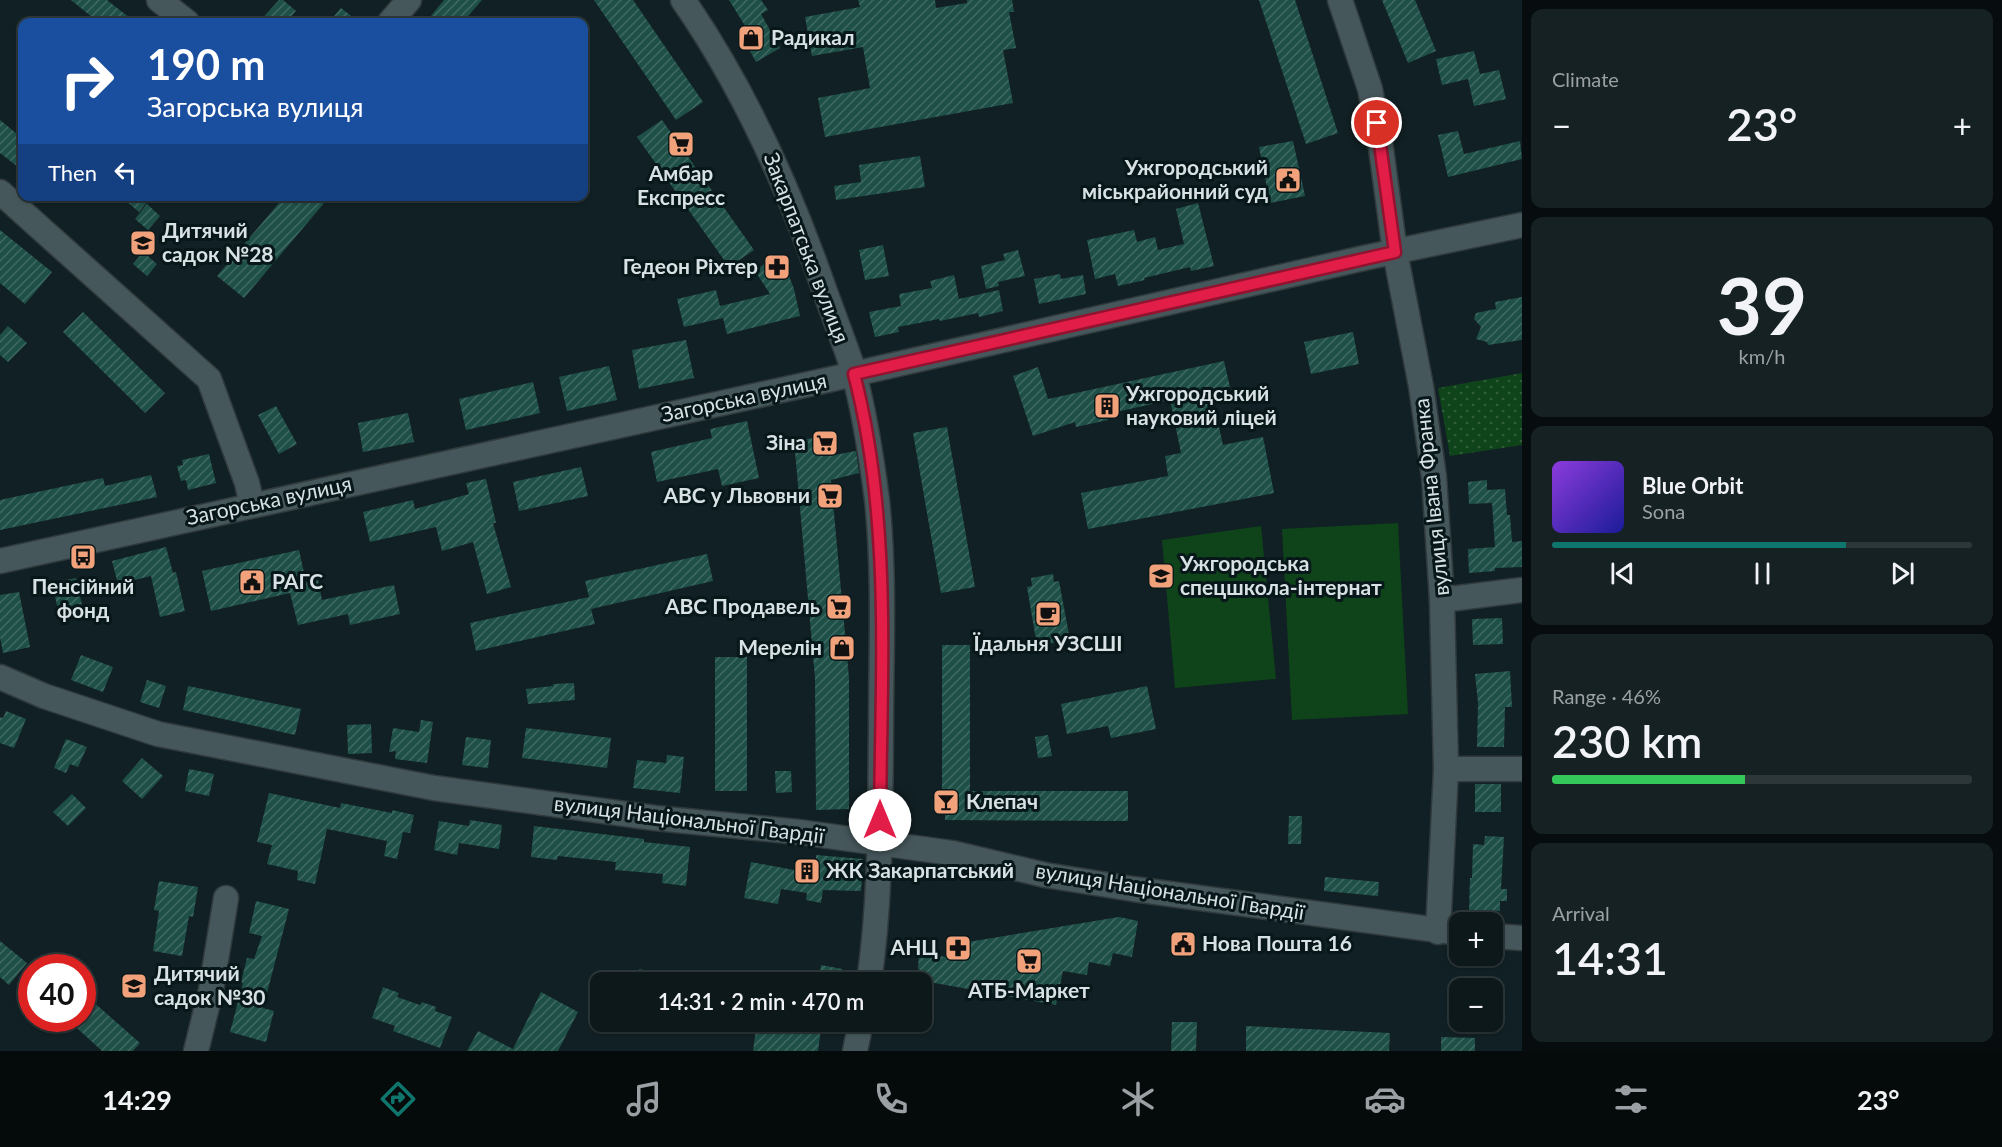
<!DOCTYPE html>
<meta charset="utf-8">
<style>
:root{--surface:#0d181b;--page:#162124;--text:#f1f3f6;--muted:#9aa0a3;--line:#2d373a;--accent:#0f766e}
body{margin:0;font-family:Lato,sans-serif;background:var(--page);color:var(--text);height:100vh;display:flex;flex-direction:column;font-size:22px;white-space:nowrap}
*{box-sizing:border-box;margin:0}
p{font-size:20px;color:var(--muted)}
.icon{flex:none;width:33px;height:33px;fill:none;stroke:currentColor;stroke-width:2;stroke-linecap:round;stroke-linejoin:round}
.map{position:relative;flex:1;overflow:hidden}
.side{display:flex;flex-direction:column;gap:9px;padding:9px;background:#070d0f;width:480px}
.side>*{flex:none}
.banner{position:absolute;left:18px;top:18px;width:570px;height:183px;border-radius:12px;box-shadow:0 2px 4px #0004,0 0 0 2px var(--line);background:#1a4fa0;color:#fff;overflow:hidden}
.tools{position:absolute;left:1449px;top:912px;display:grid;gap:12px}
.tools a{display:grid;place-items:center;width:54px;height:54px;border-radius:12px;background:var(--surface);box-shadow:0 2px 4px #0004,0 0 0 2px var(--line);font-size:30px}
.speed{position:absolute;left:18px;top:954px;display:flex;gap:12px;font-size:30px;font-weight:700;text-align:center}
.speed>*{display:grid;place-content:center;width:78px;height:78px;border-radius:50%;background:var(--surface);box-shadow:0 2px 4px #0004,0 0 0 2px var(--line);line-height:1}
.speed .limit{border:9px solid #d22;background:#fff;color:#111}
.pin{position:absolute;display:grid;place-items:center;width:51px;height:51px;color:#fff;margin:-26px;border:3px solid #fff;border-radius:50%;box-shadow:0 2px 6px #0007}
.me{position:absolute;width:66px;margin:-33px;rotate:0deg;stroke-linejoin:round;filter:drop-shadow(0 0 4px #0008)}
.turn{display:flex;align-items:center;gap:21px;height:126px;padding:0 30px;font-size:27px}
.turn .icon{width:78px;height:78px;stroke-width:2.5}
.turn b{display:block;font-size:42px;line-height:51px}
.then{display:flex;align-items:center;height:57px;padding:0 30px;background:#0003;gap:12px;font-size:22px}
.big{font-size:45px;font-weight:600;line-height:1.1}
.side .card{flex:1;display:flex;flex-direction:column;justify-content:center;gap:9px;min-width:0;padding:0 21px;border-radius:12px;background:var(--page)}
.side .dial{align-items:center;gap:0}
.dial b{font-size:78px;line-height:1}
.song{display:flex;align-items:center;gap:18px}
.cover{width:72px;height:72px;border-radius:9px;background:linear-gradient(135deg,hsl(270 70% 55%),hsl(240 70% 35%))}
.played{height:6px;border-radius:3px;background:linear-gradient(90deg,var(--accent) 70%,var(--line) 70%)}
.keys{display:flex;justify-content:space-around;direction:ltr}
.heat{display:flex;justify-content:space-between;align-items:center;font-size:33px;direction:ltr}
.charge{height:9px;border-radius:4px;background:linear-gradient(90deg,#34c759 46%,var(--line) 0)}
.trip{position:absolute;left:590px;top:972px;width:342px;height:60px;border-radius:12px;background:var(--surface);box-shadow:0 2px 4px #0004,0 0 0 2px var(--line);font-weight:600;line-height:60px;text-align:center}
.tab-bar{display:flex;height:96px;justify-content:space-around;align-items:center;background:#050a0b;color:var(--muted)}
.tab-bar .icon{width:42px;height:42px}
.tab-bar .active{color:var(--accent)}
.tab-bar b{font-size:27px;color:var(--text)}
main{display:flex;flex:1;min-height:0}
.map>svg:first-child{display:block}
</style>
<main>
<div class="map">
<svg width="1522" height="1051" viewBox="0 0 1522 1051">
<defs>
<pattern id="grass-dots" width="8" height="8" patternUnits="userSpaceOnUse" patternTransform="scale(1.5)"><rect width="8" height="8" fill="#0f431a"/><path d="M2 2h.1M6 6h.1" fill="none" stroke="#315e3b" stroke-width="1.8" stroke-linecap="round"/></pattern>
<pattern id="building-hatch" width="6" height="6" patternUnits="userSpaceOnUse" patternTransform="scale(1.5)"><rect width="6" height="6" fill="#1f5048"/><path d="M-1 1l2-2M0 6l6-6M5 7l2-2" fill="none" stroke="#3f6962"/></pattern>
</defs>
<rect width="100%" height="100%" fill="#112024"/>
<!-- grass -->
<path fill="url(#grass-dots)" d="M1522 373V445L1450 456 1438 388Z"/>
<!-- garden -->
<g fill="#0f431a">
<path d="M1398 523 1408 714 1292 720 1282 529Z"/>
<path d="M1261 526 1276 679 1175 688 1162 540Z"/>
</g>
<!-- building -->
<g fill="url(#building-hatch)">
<path d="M71 0H107L135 22H98Z"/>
<path d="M279 0H283L296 11 286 22H259Z"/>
<path d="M444 0H482L463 22H426Z"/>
<path d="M594 0H633L703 102 676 120Z"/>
<path d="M729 0H761L768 10 761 14 780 48 756 62 740 33 747 29Z"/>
<path d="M858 0H935L936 8 967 3V0H1012L1014 12H1009L1016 48 1003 50 1013 103 825 137 818 98 870 88 863 47 812 56 805 17 860 7Z"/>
<path d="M1259 0H1295L1338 133 1306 144Z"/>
<path d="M1382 0H1415L1436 51 1408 63Z"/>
<path d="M341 8 359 22H329Z"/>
<path d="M1474 51 1480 74 1499 70 1506 99 1474 106 1468 79 1442 85 1436 59Z"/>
<path d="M0 120 22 138V170L0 153Z"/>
<path d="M662 120 754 250 729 267 637 137Z"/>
<path d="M1458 131 1464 154 1520 141 1522 159 1448 177 1438 135Z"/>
<path d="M1293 141 1305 196 1270 203 1259 147Z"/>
<path d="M920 156 925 187 836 200 834 186 861 182 859 165Z"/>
<path d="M120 196H152L139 212Z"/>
<path d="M285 196H330L244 298 217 276Z"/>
<path d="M1198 203 1214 266 1191 271 1190 267 1144 278 1145 280 1118 286 1115 274 1095 279 1087 240 1134 230 1137 242 1155 237 1158 250 1184 244 1176 209Z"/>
<path d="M147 204 160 216 148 230 135 219Z"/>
<path d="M0 230 52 272 25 304 0 283Z"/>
<path d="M883 245 889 276 865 280 859 250Z"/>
<path d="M1018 250 1025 276 998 282 999 286 986 289 981 266 1005 260 1003 254Z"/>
<path d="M143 252 157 264 147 276 133 264Z"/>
<path d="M776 255 786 268 794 289 800 316 727 334 723 318 684 327 677 299 716 290 720 306 770 294 755 271Z"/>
<path d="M1060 274 1061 279 1083 275 1086 294 1039 304 1034 279Z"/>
<path d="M954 275 959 299 999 290 1003 311 979 317 978 313 940 321 939 319 898 327 899 332 875 337 869 312 901 306 899 294 932 288 930 281Z"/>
<path d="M1522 297V340L1488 345 1487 342 1476 339 1481 327 1474 319 1476 313 1496 309 1495 302Z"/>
<path d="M83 312 165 393 145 413 63 332Z"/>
<path d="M8 326 27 343 8 362 0 355V335Z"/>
<path d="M1353 332 1359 364 1311 374 1304 342Z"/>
<path d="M686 340 694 378 639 389 632 350Z"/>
<path d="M1224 361 1230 387 1211 391 1223 445 1263 437 1274 493 1088 529 1081 493 1168 476 1165 456 1181 453 1170 400 1107 414 1108 420 1076 427 1075 422 1033 436 1013 376 1038 367 1048 399Z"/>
<path d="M609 366 617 400 567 411 559 377Z"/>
<path d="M533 382 540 413 466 430 459 399Z"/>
<path d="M276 406 297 444 279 454 258 415Z"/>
<path d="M408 413 414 442 363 452 358 423Z"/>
<path d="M747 421 759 478 722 486 718 469 657 482 651 452 712 438 710 429Z"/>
<path d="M947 427 975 587 941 593 913 433Z"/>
<path d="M827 437 829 456 856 451 859 473 831 480 849 678V809L816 810 815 678 794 440Z"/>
<path d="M209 454 216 483 188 490 186 480 181 481 177 466 183 465 182 460Z"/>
<path d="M581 467 588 496 519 511 513 482Z"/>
<path d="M151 475 157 497 0 530V500L103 478 105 486Z"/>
<path d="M486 479 496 523H493L511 587 487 594 473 542 442 551 436 527 370 542 363 512 413 500 415 509 469 494 466 483Z"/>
<path d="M1487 480V490L1505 489 1507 515H1510L1512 542 1522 541V567L1495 568V571L1469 573 1468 549 1495 547 1492 503 1469 504 1468 482Z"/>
<path d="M166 547 173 573 176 572 185 611 160 617 151 576 118 584 112 561Z"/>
<path d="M299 550 306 582 318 580 322 600 394 585 400 614 350 625 348 614 298 625 290 593 211 611 202 571Z"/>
<path d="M707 554 713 581 591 609 595 624 476 651 470 623 589 597 585 581Z"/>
<path d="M1053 574 1054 582 1059 581 1070 640 1037 646 1027 587 1032 586 1031 578Z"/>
<path d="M76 578 82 605 58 610 52 583Z"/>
<path d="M19 592 30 647 3 653 0 637V595Z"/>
<path d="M1502 618 1503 644 1473 645 1472 619Z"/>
<path d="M942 645H970V791H1128V821L945 820V815H942Z"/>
<path d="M81 655 113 667 103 692 71 680Z"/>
<rect x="715" y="657" width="32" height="134"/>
<path d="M1510 671 1512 707H1505L1504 747H1477L1478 703 1475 674Z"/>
<path d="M147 680 166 686 159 708 140 702Z"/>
<path d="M574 683 575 700 528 704 526 689 553 686V684Z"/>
<path d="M188 686 301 709 295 735 183 710Z"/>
<path d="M1147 686 1156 729 1111 738 1108 726 1067 734 1061 704Z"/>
<path d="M6 711 26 719 14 748 0 743V717L3 718Z"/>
<path d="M421 720 433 722 427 763 395 759 396 751 389 752 393 728 419 732Z"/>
<path d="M371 724 372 753 348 754 347 725Z"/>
<path d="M526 728 611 738 607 768 522 758Z"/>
<path d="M1048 735 1052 756 1038 758 1035 737Z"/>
<path d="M466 737 491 740 488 768 462 765Z"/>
<path d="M66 739 87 747 78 767 70 764 66 773 54 768Z"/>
<path d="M667 755 684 757 680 793 633 788 637 760 666 763Z"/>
<path d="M142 758 163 776 142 799 122 781Z"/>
<path d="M189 769 214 774 209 796 185 791Z"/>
<path d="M775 771H791L792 792 776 793Z"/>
<rect x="1475" y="784" width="26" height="28"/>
<path d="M269 793 340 808 341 803 392 813V810L414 815 410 833 403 832 397 859 384 856 387 841 327 829 315 884 297 880 298 871 267 864 272 845 257 842Z"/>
<path d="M72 794 86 808 68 826 53 812Z"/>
<path d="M1289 816H1302L1301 844H1288Z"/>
<path d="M470 820 502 825 499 849 459 843 457 855 434 850 439 821 469 826Z"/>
<path d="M534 826 644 839V842L690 847 686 886 662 883 663 874 615 870 616 862 558 856 557 860 531 857Z"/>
<path d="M1485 836 1504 837 1501 889H1507V901H1500V911H1469L1470 878H1472L1473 844 1484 845Z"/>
<path d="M816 855 863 859 861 891 823 890 821 903 806 900 807 893 781 889 778 904 744 898 751 862 794 870V878L816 877Z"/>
<path d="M1325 877 1379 882 1378 896 1324 891Z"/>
<path d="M159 881 198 887 193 917 189 916 182 956 153 951 159 911 154 910Z"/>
<path d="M256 901 289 909 263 1008 274 1011 266 1042 230 1032 243 983 241 982 247 958 254 959 262 936 249 933Z"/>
<path d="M1119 917 1138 921 1132 957 1113 953 1110 966 1089 962 1087 975 1063 971 1056 1005 918 980 920 970 918 969 919 954 948 957 950 945Z"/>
<path d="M0 941 27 963 9 985 0 977Z"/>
<path d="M821 965 842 969 840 982H818Z"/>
<path d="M639 969 676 978 675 982H635Z"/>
<path d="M383 987 399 993 397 997 420 1005 422 1002 436 1007 435 1011 452 1017 440 1048 393 1031 395 1026 372 1018Z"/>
<path d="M82 992 140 1043 133 1051H102L66 1018H82Z"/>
<path d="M541 992 578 1012 558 1051H467L478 1031 513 1049Z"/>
<path d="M757 1022H822L818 1051H753Z"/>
<path d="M1172 1022H1197L1196 1051H1171Z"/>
<path d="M1246 1026 1390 1033 1389 1051H1246Z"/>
<path d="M1441 1037 1475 1038V1051H1441Z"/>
</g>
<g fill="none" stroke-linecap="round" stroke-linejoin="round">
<defs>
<g id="minor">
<path d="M159 0 187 22"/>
<path d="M683 0C744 88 788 186 823 286 832 311 842 337 851 363 864 407 871 454 877 500 885 576 881 654 881 731 880 815 881 899 869 982"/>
<path d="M1340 0 1370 89 1380 141 1395 252 1421 386 1434 477 1442 600 1446 769 1438 932"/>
<path d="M390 22 409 0"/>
<path d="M0 192 209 379 247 483 252 505"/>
<path d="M0 561 832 379 1364 258 1522 225"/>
<path d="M1442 600 1522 590"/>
<path d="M0 677 44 696 158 734 434 788 655 818 799 832 952 853 1045 875 1133 889 1460 933"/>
<path d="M1446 769H1522"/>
<path d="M1492 936 1522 938"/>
<path d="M196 1051 211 990 226 898"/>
<path d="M855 1051 861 1022"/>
</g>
</defs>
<!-- minor casing -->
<use href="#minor" stroke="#303a3c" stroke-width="27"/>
<!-- minor -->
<use href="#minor" stroke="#46575b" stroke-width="24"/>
</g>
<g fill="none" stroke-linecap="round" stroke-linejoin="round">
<defs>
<path id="route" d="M880 820C881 671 892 519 854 374L1395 252 1377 123"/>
</defs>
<!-- route casing -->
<use href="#route" stroke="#92132f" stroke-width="15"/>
<!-- route -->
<use href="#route" stroke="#e11d48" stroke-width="10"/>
</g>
<!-- icons -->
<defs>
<symbol id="shop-square" viewBox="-11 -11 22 22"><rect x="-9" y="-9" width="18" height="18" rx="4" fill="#f1a27b" stroke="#08171a"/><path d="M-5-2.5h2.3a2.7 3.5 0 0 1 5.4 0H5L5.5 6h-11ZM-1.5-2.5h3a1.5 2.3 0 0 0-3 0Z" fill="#111"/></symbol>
<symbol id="supermarket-square" viewBox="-11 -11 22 22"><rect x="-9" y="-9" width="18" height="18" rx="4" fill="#f1a27b" stroke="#08171a"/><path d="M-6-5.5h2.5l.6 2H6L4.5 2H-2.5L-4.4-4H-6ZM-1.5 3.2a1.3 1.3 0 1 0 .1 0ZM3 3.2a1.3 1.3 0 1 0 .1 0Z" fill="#111"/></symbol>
<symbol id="civic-square" viewBox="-11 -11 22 22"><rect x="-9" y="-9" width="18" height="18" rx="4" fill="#f1a27b" stroke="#08171a"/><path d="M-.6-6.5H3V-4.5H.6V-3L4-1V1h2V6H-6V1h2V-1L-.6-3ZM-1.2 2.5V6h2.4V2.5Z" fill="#111"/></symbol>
<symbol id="school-square" viewBox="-11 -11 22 22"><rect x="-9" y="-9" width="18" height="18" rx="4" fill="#f1a27b" stroke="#08171a"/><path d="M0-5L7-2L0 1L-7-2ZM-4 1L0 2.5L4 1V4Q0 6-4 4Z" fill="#111"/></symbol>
<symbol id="pharmacy-square" viewBox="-11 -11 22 22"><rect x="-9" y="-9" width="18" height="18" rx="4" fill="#f1a27b" stroke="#08171a"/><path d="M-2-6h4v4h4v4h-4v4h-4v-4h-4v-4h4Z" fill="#111"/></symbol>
<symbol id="building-square" viewBox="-11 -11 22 22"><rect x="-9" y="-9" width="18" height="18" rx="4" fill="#f1a27b" stroke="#08171a"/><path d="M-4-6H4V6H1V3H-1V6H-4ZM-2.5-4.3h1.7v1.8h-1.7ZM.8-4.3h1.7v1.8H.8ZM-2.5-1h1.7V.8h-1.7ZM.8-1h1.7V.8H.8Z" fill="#111"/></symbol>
<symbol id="bus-square" viewBox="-11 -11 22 22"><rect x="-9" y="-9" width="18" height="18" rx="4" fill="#f1a27b" stroke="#08171a"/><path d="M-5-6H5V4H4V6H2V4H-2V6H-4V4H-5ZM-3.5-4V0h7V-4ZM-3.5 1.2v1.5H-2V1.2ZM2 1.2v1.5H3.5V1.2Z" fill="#111"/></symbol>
<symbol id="cafe-square" viewBox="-11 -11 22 22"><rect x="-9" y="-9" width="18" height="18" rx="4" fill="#f1a27b" stroke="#08171a"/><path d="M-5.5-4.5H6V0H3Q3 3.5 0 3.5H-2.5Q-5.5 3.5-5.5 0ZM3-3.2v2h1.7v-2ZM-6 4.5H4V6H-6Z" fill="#111"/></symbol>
<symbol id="bar-square" viewBox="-11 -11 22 22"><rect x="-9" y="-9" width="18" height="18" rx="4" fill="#f1a27b" stroke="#08171a"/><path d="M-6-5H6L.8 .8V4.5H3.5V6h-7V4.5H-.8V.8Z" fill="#111"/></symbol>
</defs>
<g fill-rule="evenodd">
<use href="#shop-square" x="736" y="23" width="30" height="30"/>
<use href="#supermarket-square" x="666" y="129" width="30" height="30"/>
<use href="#civic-square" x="1273" y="165" width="30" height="30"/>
<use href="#school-square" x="128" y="228" width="30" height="30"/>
<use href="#pharmacy-square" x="762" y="252" width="30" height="30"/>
<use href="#building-square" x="1092" y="391" width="30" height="30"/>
<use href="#supermarket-square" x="810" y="428" width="30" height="30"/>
<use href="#supermarket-square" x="815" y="481" width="30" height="30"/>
<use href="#bus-square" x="68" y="542" width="30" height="30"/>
<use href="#school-square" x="1146" y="561" width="30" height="30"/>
<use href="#civic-square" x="237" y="567" width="30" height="30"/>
<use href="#supermarket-square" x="824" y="592" width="30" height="30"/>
<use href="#cafe-square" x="1033" y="599" width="30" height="30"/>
<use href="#shop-square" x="827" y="633" width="30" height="30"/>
<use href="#bar-square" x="931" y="787" width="30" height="30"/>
<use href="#building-square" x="792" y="856" width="30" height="30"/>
<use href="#civic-square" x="1168" y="929" width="30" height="30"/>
<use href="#pharmacy-square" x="943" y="933" width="30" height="30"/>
<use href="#supermarket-square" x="1014" y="946" width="30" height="30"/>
<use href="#school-square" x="119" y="971" width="30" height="30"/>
</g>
<g text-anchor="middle" stroke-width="6" stroke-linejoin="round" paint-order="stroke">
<!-- poi labels -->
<g font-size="21" font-weight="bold" fill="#d8e2e4" stroke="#08171a" text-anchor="start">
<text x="771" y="45">Радикал</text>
<text x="1268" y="175" text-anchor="end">Ужгородський<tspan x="1268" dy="24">міськрайонний суд</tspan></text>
<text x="681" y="181" text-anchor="middle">Амбар<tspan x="681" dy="24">Експресс</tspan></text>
<text x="162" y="238">Дитячий<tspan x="162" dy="24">садок №28</tspan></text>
<text x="758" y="274" text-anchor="end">Гедеон Ріхтер</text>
<text x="1126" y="401">Ужгородський<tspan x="1126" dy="24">науковий ліцей</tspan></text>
<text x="806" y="450" text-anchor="end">Зіна</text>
<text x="810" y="503" text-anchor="end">ABC у Львовни</text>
<text x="1180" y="571">Ужгородська<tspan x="1180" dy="24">спецшкола-інтернат</tspan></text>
<text x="272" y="589">РАГС</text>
<text x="83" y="594" text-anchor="middle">Пенсійний<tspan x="83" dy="24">фонд</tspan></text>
<text x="820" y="614" text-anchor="end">ABC Продавель</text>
<text x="1048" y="651" text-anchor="middle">Їдальня УЗСШІ</text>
<text x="822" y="655" text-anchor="end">Мерелін</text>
<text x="966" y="809">Клепач</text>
<text x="826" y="878">ЖК Закарпатський</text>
<text x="1202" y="951">Нова Пошта 16</text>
<text x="938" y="955" text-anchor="end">АНЦ</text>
<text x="154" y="981">Дитячий<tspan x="154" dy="24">садок №30</tspan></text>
<text x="1029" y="998" text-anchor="middle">АТБ-Маркет</text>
</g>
<!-- street labels -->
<g font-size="21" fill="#d8e2e4" stroke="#08171a">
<text transform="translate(806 248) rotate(69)" y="7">Закарпатська вулиця</text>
<text transform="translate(744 398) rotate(-12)" y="7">Загорська вулиця</text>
<text transform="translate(1432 497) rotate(-96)" y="7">вулиця Івана Франка</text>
<text transform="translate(269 501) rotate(-12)" y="7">Загорська вулиця</text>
<text transform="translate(689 820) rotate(7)" y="7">вулиця Національної Гвардії</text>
<text transform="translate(1170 892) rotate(9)" y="7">вулиця Національної Гвардії</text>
</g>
</g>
</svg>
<div class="tools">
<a>+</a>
<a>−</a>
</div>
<div class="speed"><div class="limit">40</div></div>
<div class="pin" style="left:1377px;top:123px;background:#d93025"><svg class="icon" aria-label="arrive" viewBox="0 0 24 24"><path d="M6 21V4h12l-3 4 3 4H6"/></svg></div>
<svg class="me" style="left:880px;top:820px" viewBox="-20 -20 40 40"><circle r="19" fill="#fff"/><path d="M0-13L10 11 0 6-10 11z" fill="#e11d48"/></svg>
<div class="trip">14:31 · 2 min · 470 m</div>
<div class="banner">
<div class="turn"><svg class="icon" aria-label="right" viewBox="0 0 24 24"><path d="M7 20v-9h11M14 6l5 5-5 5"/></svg><div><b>190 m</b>Загорська вулиця</div></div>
<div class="then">Then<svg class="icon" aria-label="left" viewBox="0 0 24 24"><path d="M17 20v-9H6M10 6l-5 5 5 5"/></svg></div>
</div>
</div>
<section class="side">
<div class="card"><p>Climate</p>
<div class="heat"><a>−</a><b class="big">23°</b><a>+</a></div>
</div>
<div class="card dial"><b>39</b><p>km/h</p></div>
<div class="card">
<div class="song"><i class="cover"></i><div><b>Blue Orbit</b><p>Sona</p></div></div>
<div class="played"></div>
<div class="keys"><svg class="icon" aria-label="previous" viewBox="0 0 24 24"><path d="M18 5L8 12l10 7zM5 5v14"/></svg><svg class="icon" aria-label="pause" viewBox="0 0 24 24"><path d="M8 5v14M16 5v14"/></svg><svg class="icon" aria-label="next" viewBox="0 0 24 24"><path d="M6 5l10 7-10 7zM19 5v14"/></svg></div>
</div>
<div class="card"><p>Range · 46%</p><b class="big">230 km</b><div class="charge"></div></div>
<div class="card"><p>Arrival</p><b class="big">14:31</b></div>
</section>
</main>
<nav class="tab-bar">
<b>14:29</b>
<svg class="icon active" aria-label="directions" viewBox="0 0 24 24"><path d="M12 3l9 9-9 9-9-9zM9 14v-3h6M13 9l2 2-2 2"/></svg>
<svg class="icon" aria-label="music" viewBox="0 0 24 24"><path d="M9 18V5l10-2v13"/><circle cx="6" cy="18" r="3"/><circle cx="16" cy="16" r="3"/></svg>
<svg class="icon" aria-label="phone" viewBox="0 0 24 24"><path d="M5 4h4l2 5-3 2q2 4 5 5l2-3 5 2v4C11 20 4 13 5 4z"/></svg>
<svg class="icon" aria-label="climate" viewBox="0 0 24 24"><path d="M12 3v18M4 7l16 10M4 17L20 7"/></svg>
<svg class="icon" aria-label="car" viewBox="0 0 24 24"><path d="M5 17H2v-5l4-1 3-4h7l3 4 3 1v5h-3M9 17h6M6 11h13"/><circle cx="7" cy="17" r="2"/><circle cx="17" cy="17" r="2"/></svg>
<svg class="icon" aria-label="filters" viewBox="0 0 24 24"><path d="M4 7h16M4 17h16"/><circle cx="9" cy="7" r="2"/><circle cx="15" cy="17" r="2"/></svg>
<b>23°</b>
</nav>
